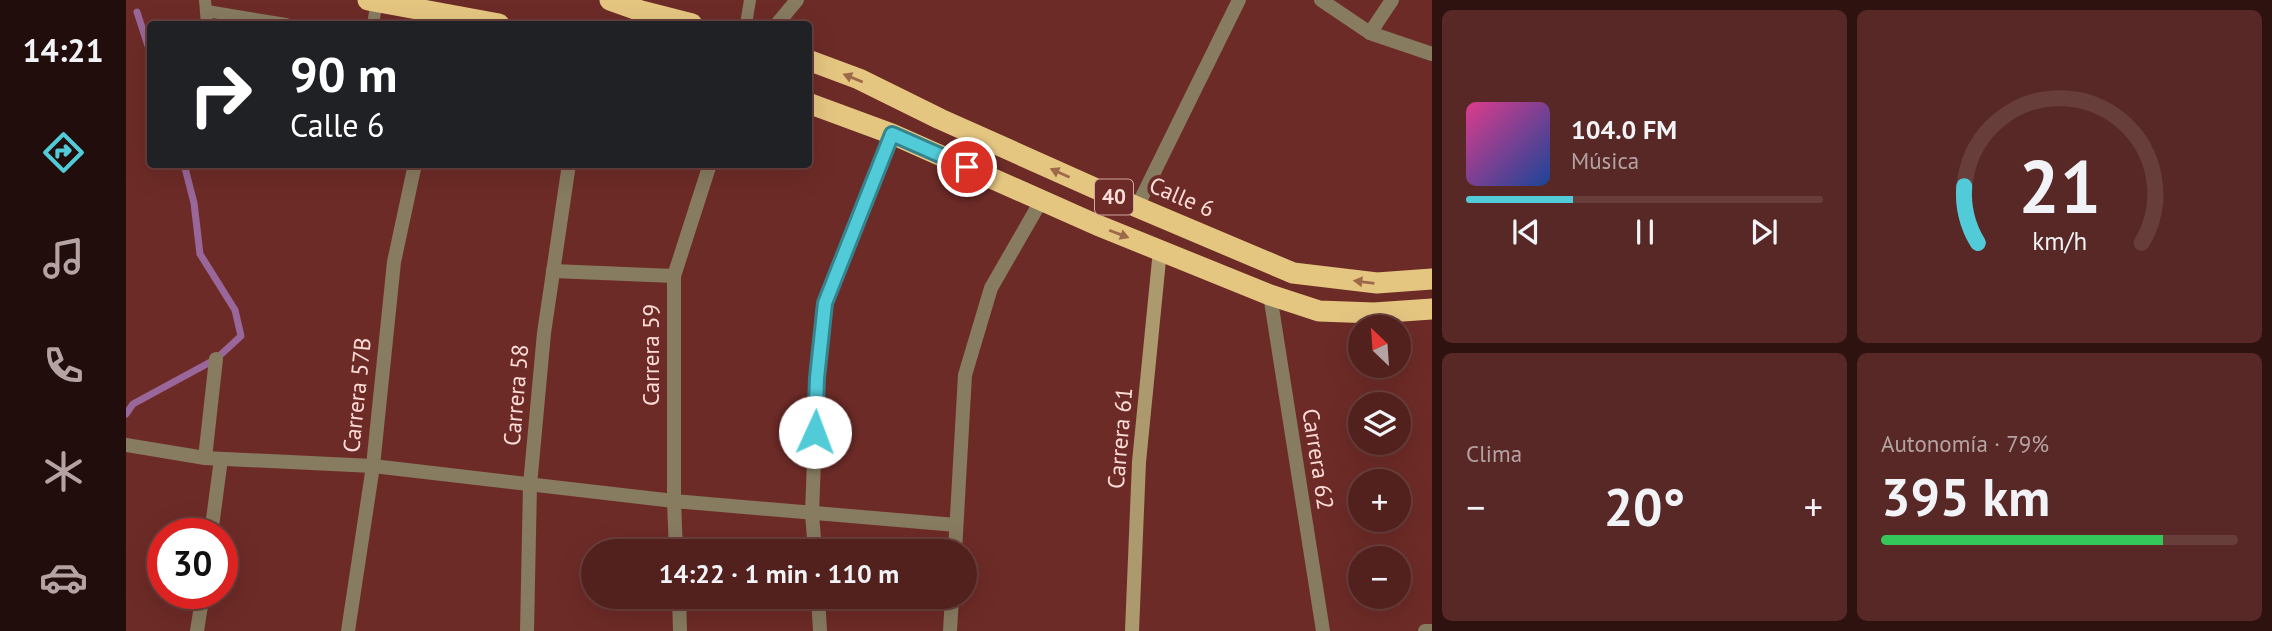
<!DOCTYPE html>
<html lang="es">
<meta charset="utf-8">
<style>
:root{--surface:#52201d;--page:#582826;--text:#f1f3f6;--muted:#b5a3a4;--line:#683e3b;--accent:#52cbd9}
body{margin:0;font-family:"PT Sans",sans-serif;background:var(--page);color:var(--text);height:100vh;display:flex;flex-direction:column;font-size:26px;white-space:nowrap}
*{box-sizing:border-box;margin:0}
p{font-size:23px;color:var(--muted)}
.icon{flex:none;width:38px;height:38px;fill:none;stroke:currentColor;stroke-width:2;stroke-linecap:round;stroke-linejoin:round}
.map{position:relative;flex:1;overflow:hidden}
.details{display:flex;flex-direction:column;gap:10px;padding:10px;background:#2d1210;width:840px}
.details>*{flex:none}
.hud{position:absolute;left:21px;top:21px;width:665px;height:147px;border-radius:7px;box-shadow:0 7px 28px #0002,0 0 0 2px var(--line);background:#202124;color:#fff;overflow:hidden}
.needle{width:46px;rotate:335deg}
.fabs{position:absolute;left:1222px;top:315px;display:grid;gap:14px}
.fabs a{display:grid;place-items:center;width:63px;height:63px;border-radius:50%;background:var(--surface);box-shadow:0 7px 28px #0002,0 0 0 2px var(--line);font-size:35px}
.speed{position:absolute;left:21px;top:518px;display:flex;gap:14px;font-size:35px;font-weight:700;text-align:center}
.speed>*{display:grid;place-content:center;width:91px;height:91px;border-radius:50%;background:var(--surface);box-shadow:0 7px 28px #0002,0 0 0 2px var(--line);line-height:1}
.speed .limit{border:10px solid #d22;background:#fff;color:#111}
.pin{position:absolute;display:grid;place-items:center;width:60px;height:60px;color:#fff;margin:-30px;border:4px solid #fff;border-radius:50%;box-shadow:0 2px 7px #0007}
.me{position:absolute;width:77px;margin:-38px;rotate:2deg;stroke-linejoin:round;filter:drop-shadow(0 0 5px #0008)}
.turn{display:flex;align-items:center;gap:24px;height:147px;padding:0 28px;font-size:32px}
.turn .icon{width:91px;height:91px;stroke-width:2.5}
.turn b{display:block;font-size:49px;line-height:60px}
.big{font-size:52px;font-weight:700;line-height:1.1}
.details .card{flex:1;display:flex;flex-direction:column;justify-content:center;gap:10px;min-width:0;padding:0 24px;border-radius:10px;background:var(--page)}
.details .dial{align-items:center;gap:0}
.dial svg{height:182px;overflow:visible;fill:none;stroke:var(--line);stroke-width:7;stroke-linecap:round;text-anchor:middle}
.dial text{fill:var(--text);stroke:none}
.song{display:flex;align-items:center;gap:21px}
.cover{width:84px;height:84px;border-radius:10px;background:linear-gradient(135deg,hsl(330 70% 55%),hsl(220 70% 35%))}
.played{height:7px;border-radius:4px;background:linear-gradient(90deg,var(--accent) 30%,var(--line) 30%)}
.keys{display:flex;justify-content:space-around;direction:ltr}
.heat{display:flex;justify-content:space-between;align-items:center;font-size:38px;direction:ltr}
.charge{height:10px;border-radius:5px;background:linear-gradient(90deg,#34c759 79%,var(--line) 0)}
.details .tiles{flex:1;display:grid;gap:10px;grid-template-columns:repeat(2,1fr)}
.trip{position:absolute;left:455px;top:539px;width:396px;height:70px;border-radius:35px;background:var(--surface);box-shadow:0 7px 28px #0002,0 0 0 2px var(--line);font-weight:700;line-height:70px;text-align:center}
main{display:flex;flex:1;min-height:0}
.tabs{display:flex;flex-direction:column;width:126px;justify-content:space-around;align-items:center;background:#210d0c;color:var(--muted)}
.tabs .icon{width:49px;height:49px}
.tabs .active{color:var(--accent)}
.tabs b{font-size:32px;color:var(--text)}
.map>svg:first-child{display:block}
</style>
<main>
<nav class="tabs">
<b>14:21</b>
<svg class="icon active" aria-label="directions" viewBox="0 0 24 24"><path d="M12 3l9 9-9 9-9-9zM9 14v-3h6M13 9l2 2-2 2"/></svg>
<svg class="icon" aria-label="music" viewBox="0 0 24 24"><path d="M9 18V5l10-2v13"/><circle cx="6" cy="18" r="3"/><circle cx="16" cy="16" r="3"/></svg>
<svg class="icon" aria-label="phone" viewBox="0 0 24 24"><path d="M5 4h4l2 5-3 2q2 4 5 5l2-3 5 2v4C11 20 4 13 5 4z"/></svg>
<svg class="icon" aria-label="climate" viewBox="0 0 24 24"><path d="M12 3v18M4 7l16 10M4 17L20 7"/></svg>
<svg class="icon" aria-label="car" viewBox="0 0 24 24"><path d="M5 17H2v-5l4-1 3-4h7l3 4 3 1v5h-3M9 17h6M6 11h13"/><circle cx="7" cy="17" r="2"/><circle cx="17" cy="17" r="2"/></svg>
</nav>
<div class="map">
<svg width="1306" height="631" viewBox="0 0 1306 631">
<rect width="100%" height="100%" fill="#6d2b27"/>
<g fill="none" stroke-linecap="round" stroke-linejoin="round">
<!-- stream -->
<g stroke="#996799" stroke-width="7">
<path d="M11 12 24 52"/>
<path d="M0 414 7 404 90 359 115 336 109 310 74 254 68 203 58 164"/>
</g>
<!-- lane -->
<g stroke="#877b60" stroke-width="12">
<path d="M79 0 81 24"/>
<path d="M81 11 160 24"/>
<path d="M247 24 251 1"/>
<path d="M620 24 624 0"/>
</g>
<!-- street -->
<g stroke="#877b60" stroke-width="14">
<path d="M1195 0 1244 33 1306 54"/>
<path d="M651 24 671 0"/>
<path d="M1244 33 1266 0"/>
<path d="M1011 207 1113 0"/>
<path d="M427 271 548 276"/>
<path d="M1144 295 1197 631"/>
<path d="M0 445 79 458 247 466 548 501 830 525"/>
<path d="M79 458 90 359"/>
<path d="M85 534 95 459"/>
<path d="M550 551 548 501V276L584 164"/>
<path d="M689 551 686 514 691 378 699 303 766 134"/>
<path d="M829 551 839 375 865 288 915 201"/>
<path d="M553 597 554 631"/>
<path d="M692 597 694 631"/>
<path d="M71 631 77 593"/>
<path d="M222 631 247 466 268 262 289 164"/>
<path d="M401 631 404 485 418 333 443 164"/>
<path d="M824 631 826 597"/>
<path d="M1299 631H1306"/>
</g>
<!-- secondary -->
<path stroke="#ad996e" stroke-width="14" d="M1006 631 1013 462 1034 250"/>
<!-- highway -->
<g stroke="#e5c681" stroke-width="21">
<path d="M242 0 373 24"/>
<path d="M484 0 515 11 566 24"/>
<path d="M682 60 733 79 814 119 1011 207 1167 273 1251 283 1306 279"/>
<path d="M682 103 766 134 971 225 1144 295 1193 311 1248 313 1306 309"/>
</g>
</g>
<!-- one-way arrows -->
<defs><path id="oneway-solid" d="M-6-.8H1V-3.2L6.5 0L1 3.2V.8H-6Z" transform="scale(1.75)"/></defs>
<g fill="#9d694b">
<use href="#oneway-solid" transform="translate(727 78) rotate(-158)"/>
<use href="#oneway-solid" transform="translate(934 173) rotate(-156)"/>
<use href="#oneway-solid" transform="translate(993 234) rotate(21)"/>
<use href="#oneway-solid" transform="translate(1238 282) rotate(-173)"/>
</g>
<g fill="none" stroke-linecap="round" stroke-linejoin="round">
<defs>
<path id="route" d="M689 432 691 378 699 303 766 134 841 167"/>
</defs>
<!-- route casing -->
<use href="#route" stroke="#35848d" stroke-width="18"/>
<!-- route -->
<use href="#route" stroke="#52cbd9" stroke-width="12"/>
</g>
<g text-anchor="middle" stroke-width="7" stroke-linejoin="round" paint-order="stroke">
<!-- shield labels -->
<rect fill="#6d2b27" stroke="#d3a8a4" stroke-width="2" x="969" y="179.5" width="38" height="35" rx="5"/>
<g font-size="21" font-weight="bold" fill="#ffddd9">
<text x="988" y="204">40</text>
</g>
<!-- street labels -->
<g font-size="23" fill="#ffddd9" stroke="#6d2b27">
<text transform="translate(1056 197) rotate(23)" y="8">Calle 6</text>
<text transform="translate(525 355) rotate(-90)" y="8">Carrera 59</text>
<text transform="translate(231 395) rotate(-84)" y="8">Carrera 57B</text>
<text transform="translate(390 395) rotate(-85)" y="8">Carrera 58</text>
<text transform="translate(994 438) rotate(-85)" y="8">Carrera 61</text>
<text transform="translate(1192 459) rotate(81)" y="8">Carrera 62</text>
</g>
</g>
</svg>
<div class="fabs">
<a><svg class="needle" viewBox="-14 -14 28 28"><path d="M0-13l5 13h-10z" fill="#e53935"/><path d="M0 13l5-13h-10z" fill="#b5a3a4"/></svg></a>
<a><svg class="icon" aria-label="layers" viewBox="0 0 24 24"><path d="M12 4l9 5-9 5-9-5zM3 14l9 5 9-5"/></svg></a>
<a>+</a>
<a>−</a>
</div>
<div class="speed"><div class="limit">30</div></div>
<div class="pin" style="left:841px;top:167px;background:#d93025"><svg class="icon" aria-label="arrive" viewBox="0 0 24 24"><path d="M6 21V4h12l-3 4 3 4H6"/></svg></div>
<svg class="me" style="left:689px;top:432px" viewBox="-20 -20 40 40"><circle r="19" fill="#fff"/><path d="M0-13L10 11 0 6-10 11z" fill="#52cbd9"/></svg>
<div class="trip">14:22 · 1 min · 110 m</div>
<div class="hud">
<div class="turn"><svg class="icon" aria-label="right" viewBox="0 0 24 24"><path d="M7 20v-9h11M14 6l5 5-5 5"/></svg><div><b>90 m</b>Calle 6</div></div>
</div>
</div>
<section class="details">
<div class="tiles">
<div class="card">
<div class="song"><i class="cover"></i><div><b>104.0 FM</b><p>Música</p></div></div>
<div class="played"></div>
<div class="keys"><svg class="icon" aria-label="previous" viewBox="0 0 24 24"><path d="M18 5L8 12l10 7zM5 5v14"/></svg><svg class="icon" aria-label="pause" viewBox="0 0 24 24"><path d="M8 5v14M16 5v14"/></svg><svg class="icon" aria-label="next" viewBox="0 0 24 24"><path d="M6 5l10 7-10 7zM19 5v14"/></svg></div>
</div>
<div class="card dial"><svg viewBox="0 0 100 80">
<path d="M14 69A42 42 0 1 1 86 69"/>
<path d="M14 69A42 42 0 0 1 8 44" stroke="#52cbd9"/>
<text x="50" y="56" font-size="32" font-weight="700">21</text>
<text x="50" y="72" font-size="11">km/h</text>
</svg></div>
<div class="card"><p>Clima</p>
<div class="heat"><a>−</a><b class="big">20°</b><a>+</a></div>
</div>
<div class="card"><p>Autonomía · 79%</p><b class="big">395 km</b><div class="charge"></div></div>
</div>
</section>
</main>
